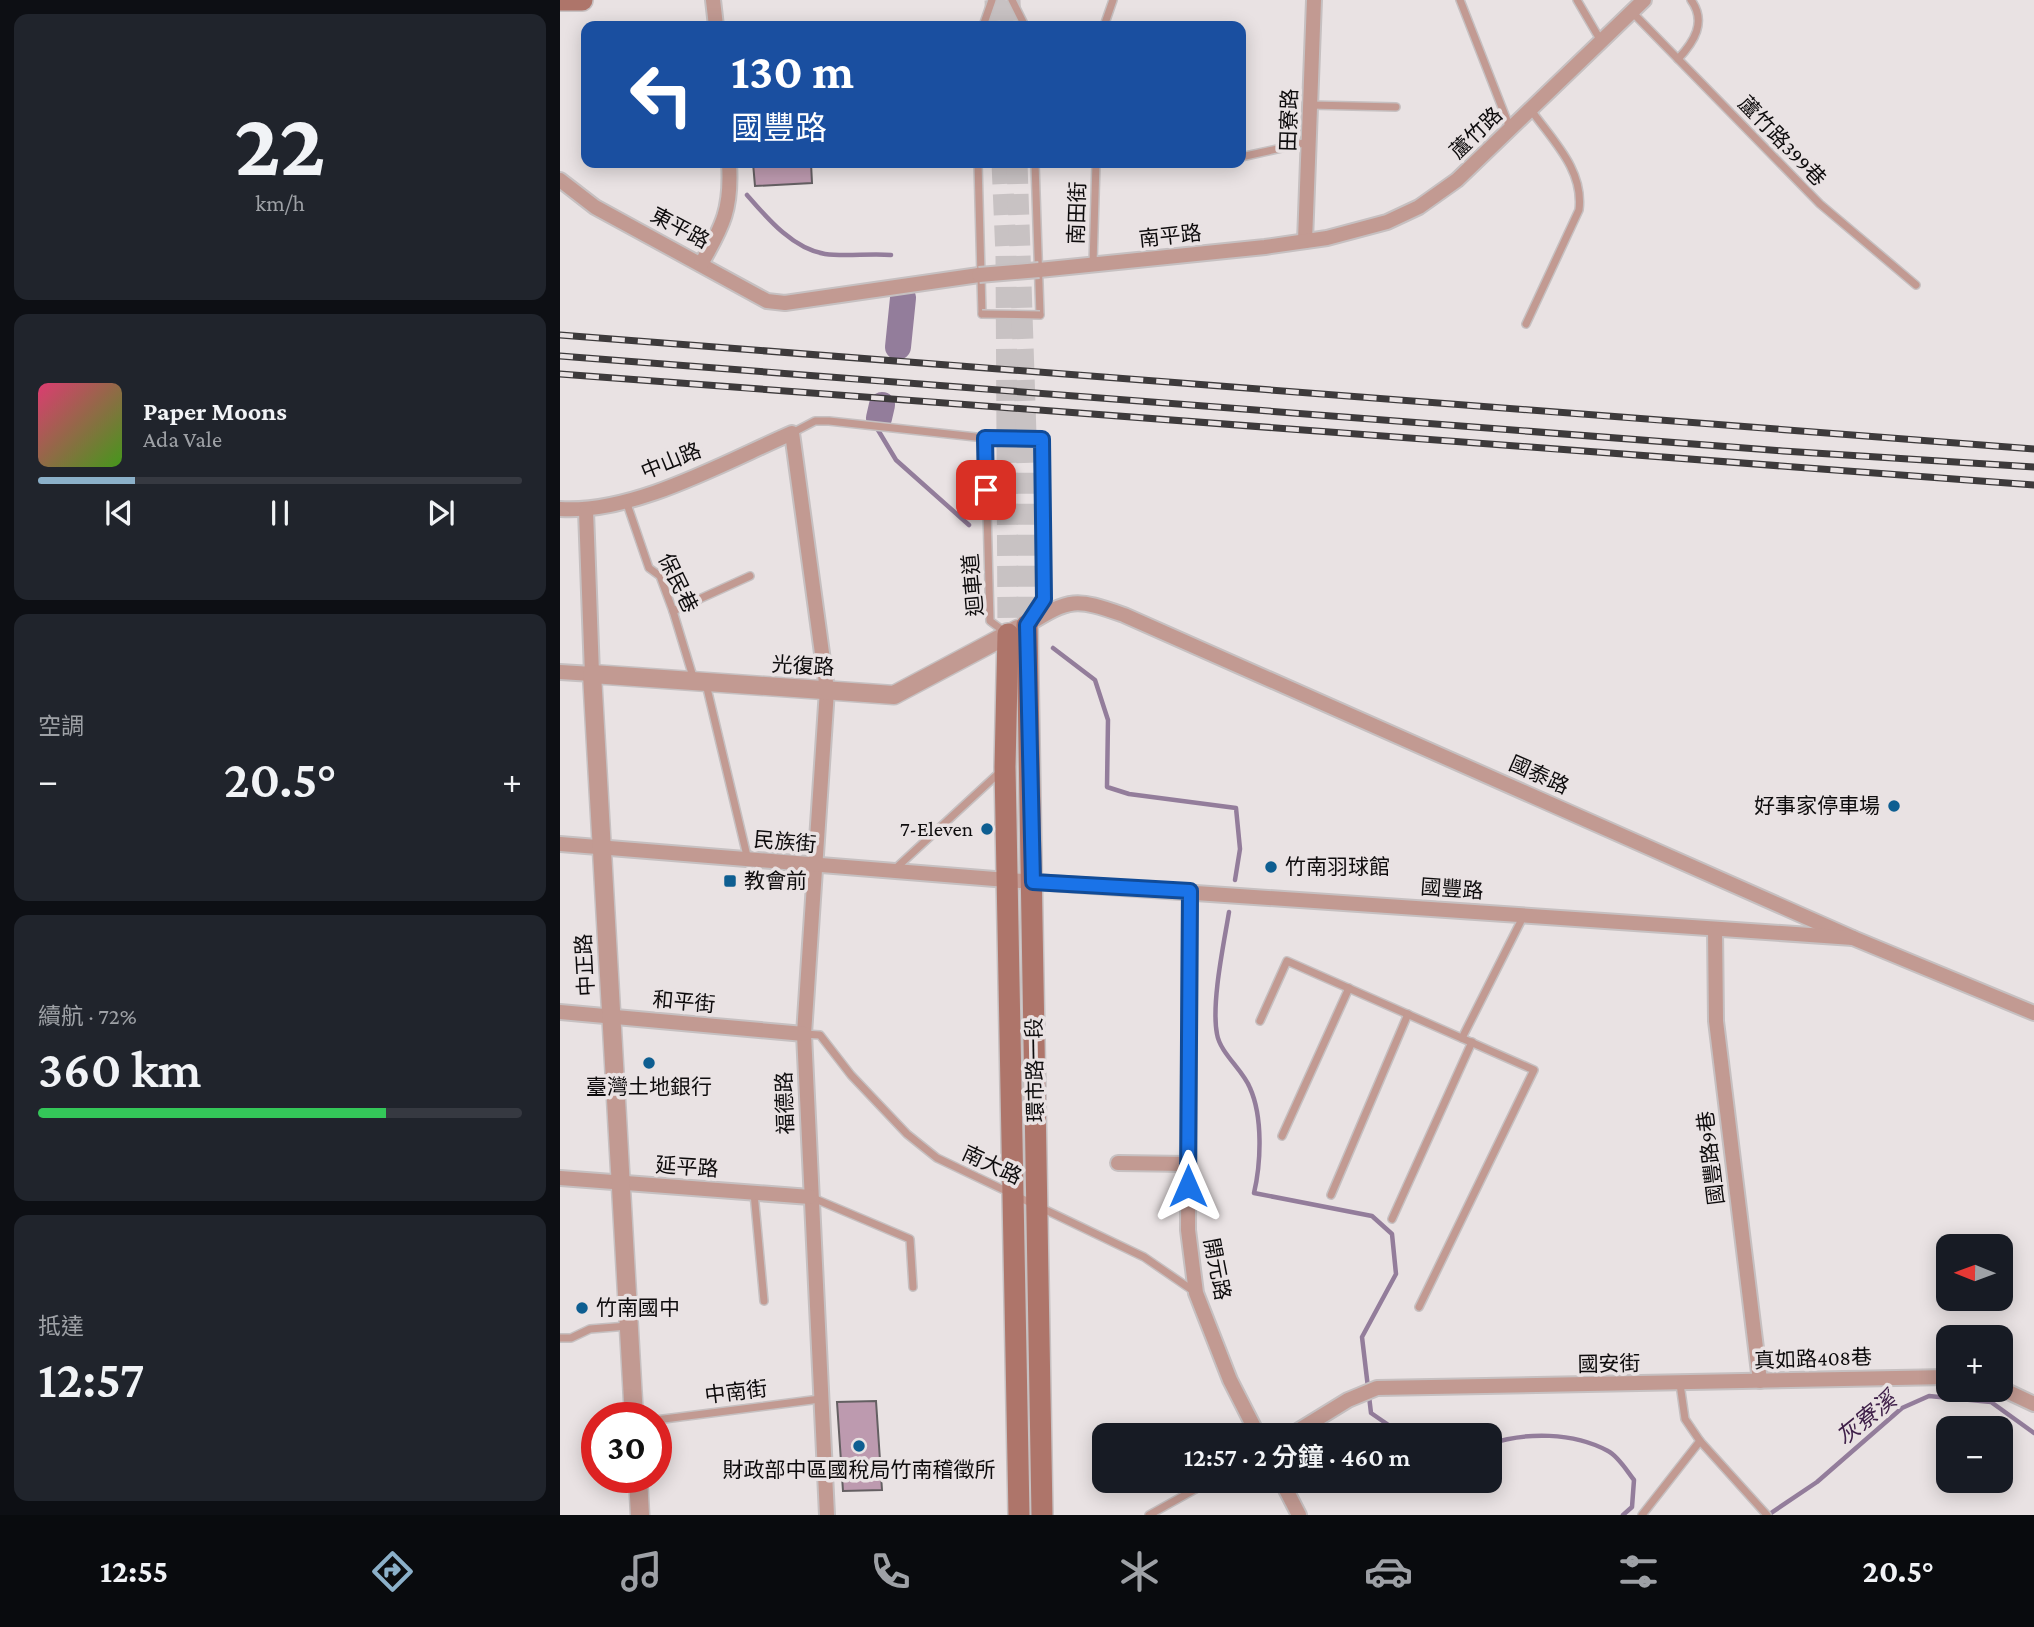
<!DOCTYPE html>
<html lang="zh-TW">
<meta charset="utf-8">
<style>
:root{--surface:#171b24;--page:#20242c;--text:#f1f3f6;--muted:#9ea1a6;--line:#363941;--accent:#8bb0c9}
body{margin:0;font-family:"Crimson Pro","Noto Sans TC",serif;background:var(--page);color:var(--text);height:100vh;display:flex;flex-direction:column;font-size:26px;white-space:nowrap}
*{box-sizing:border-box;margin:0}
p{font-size:23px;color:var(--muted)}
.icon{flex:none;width:38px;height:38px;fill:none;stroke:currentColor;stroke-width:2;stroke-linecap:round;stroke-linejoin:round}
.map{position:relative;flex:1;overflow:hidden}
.side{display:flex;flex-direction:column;gap:14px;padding:14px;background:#0d0f14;width:560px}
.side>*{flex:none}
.top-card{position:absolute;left:21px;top:21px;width:665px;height:147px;border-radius:14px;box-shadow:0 4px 18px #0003;background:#1a4fa0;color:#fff;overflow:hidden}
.needle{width:46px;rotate:271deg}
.tools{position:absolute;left:1376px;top:1234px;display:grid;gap:14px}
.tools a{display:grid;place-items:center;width:77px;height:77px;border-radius:14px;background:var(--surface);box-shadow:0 4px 18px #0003;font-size:35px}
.speed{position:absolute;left:21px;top:1402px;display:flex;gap:14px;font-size:35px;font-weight:700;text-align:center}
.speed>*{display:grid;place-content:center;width:91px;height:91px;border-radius:50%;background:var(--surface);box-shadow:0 4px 18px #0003;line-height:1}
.speed .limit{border:10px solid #d22;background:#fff;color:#111}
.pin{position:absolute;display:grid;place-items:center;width:60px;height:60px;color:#fff;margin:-30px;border-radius:14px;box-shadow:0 4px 10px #0006}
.me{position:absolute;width:77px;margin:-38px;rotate:0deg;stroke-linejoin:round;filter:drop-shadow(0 0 5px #0008)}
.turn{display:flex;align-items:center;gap:24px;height:147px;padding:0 35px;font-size:32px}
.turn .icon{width:91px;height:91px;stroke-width:2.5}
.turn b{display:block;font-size:49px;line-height:60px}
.big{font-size:52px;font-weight:600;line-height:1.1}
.side .tile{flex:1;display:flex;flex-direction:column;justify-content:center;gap:10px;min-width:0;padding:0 24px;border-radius:14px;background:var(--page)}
.side .dial{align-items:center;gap:0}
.dial b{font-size:91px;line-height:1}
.song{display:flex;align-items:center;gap:21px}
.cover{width:84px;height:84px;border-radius:10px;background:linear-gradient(135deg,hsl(340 70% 55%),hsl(100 70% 35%))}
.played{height:7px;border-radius:4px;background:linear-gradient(90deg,var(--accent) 20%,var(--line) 20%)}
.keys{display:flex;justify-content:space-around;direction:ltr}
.heat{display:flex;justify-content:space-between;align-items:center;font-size:38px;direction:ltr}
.charge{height:10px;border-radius:5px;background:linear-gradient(90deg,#34c759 72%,var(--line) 0)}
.trip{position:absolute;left:532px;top:1423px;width:410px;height:70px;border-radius:14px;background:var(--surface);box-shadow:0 4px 18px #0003;font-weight:600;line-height:70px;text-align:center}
.tab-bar{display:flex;height:112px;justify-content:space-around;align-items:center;background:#090b0e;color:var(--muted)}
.tab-bar .icon{width:49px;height:49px}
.tab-bar .active{color:var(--accent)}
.tab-bar b{font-size:32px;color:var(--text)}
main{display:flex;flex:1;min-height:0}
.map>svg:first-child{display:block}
</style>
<main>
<section class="side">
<div class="tile dial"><b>22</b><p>km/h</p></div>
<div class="tile">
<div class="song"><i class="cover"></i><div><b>Paper Moons</b><p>Ada Vale</p></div></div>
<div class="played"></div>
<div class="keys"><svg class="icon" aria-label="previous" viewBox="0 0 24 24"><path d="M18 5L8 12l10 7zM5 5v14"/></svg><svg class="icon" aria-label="pause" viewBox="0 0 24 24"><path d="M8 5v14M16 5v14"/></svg><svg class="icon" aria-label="next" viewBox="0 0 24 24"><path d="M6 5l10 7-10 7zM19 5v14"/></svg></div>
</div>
<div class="tile"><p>空調</p>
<div class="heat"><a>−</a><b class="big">20.5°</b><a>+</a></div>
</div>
<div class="tile"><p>續航 · 72%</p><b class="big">360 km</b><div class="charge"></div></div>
<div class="tile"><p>抵達</p><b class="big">12:57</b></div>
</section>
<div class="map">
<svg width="1474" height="1515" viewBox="0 0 1474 1515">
<rect width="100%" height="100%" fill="#e9e2e3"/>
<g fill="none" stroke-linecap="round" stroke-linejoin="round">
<!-- stream -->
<g stroke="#937d9b" stroke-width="4.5">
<path d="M187 195C207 218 233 249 265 254 286 257 309 253 331 255"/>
<path d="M318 430 336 460 409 525"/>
<path d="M493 648 535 680 548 720 547 787 569 794 676 808 680 849 675 880"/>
<path d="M669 912C664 943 651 1003 657 1034 660 1053 683 1070 690 1088 703 1117 701 1163 694 1193L812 1216 832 1234 836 1274 802 1337 811 1413 843 1435"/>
<path d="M929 1444C966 1432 1013 1432 1048 1451 1058 1456 1067 1471 1074 1480L1072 1507 1063 1515"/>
<path d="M1208 1515 1257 1482 1342 1408 1369 1396 1431 1402 1474 1433"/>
</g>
<!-- river -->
<g stroke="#937d9b" stroke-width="26">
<path d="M338 347 343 298"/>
<path d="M319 418 322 405"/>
</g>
</g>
<!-- building -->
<g fill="#bd9aaf" stroke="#645f62" stroke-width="2">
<path d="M193 163H251L252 183 195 186Z"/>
<path d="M316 1401 322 1490 283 1491 277 1402Z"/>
</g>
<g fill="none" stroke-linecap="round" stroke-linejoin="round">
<!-- secondary-tunnel -->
<g stroke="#c8c2c3" stroke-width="21" stroke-dasharray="21 10" stroke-linecap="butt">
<path d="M435 0 436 26"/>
<path d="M450 0 451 26"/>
<path d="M442 163 446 255 448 634"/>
<path d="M457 163 467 465V625"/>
</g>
<defs>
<g id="service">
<path d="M452 0 465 26"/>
<path d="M900 0 950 128"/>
<path d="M1017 0 1041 41"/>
<path d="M1072 12 1260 204 1356 285"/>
<path d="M423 26 432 0"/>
<path d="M544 26 553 0"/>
<path d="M1118 59C1134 42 1147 22 1131 0"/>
<path d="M750 105 836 107"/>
<path d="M681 157 748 142"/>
<path d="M418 163 422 314"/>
<path d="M475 163 480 315"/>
<path d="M533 264 536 163"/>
<path d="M966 324 1019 210C1024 170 993 141 971 110"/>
<path d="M232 433 255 421H269L425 438 430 621 445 632"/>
<path d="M66 501 89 568 100 576 113 611 134 680"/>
<path d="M113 611 190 576"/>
<path d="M471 619 484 599 482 439"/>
<path d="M146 684 188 860"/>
<path d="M335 869 440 772"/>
<path d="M700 1021 727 961 974 1070 859 1307"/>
<path d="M244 1034 260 1035 291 1075 347 1134 377 1158 584 1257 635 1292"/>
<path d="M902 1038 964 915"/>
<path d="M722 1136 789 988"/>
<path d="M194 1193 204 1301"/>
<path d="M771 1195 848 1014"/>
<path d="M253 1198 350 1239 353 1287"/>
<path d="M832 1219 912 1042"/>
<path d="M0 1338H11L30 1329 68 1326"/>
<path d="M1120 1384 1125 1419 1140 1441 1207 1515"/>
<path d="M96 1420 260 1399"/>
<path d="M589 1515 652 1480"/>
<path d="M1082 1515 1140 1441"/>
</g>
<g id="minor">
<path d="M153 0 156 26"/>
<path d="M0 180 35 207 207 301 225 303 419 275"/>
<path d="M745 241 754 0"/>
<path d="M141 264C163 226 172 208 169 163"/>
<path d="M479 270 705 247 767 238 827 222 859 207 897 180 1084 0"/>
<path d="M0 509C74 514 165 462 232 433L267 690 244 1034 267 1515"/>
<path d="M467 625C511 598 515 598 564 615L1293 938 1474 1013"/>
<path d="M0 672 32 674 26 511"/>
<path d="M0 844 447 880 1293 938"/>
<path d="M630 891 628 1230 636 1293 670 1380 698 1435"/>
<path d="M1155 929 1156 1021 1200 1381"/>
<path d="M0 1012 244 1034"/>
<path d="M558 1163 628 1164"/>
<path d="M0 1178 250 1197"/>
<path d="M1440 1388 1474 1404"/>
<path d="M731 1435 788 1400 817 1388 1388 1377"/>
<path d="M721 1480 739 1515"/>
</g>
<g id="tertiary">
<path d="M74 1418 32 674 334 695 458 629"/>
<path d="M78 1477 80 1515"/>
</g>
<g id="secondary">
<path d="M0 0H22"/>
<path d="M467 625 482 1515"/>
<path d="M448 634 445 767 459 1515"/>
</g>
</defs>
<!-- service casing -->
<use href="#service" stroke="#c6c0c1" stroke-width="10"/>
<!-- minor casing -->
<use href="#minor" stroke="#c6c0c1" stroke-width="18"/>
<!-- tertiary casing -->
<use href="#tertiary" stroke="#c6c0c1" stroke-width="21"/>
<!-- secondary casing -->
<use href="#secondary" stroke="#c6c0c1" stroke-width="24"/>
<!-- service -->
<use href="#service" stroke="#c29a92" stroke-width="7"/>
<!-- minor -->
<use href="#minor" stroke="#c29a92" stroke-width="14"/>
<!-- tertiary -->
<use href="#tertiary" stroke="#c29a92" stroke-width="18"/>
<!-- secondary -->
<use href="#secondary" stroke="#ae756a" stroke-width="21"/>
<defs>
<g id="rail">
<path d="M0 335 1474 449"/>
<path d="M0 356 1223 451 1474 467"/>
<path d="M0 374 1474 485"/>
</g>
</defs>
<!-- rail casing -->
<use href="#rail" stroke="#3d3a3b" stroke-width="7"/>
<!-- rail -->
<use href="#rail" stroke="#e9e2e3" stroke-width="4.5" stroke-dasharray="13" stroke-linecap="butt"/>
<defs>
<g id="service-bridge">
<path d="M422 314 480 315"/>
<path d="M425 438 482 439"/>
</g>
<path id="minor-bridge" d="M419 275 479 270"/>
</defs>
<!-- service-bridge casing -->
<use href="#service-bridge" stroke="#c6c0c1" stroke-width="10" stroke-linecap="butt"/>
<!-- minor-bridge casing -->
<use href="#minor-bridge" stroke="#c6c0c1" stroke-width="18" stroke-linecap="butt"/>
<!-- service-bridge -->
<use href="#service-bridge" stroke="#c29a92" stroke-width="7"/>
<!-- minor-bridge -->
<use href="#minor-bridge" stroke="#c29a92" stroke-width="14"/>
</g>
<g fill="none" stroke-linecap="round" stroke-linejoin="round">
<defs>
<path id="route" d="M426 490 425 438 482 439 484 599 467 625 473 882 630 891 628 1186"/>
</defs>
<!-- route casing -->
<use href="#route" stroke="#114b97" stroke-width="18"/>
<!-- route -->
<use href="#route" stroke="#1a73e8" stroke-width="12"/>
</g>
<!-- markers -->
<g fill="#0e5e91" stroke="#e9e2e3" stroke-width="2.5">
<circle cx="1334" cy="806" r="7"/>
<circle cx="427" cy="829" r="7"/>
<circle cx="711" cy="867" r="7"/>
<rect x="163" y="874" width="14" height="14" rx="3.5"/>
<circle cx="89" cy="1063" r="7"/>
<circle cx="22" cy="1308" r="7"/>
<circle cx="299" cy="1446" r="7"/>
</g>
<g text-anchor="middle" stroke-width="7" stroke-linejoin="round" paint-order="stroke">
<!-- street labels -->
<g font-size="21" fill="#0e0c0d" stroke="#e9e2e3">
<text transform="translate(729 120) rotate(-88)" y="7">田寮路</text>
<text transform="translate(916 133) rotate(-44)" y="7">蘆竹路</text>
<text transform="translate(1222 141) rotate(46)" y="7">蘆竹路399巷</text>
<text transform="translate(517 213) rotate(-88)" y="7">南田街</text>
<text transform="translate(120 228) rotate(28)" y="7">東平路</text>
<text transform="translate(610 236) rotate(-6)" y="7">南平路</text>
<text transform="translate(111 461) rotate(-22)" y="7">中山路</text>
<text transform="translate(118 583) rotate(64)" y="7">保民巷</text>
<text transform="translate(413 585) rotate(-95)" y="7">迴車道</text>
<text transform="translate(243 666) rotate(3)" y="7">光復路</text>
<text transform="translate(979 775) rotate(24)" y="7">國泰路</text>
<text transform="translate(225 842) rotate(5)" y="7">民族街</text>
<text transform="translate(892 889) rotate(4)" y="7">國豐路</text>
<text transform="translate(25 965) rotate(-93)" y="7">中正路</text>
<text transform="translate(124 1002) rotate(5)" y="7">和平街</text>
<text transform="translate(475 1070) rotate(-91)" y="7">環市路一段</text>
<text transform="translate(225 1103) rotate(-92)" y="7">福德路</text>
<text transform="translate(1151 1158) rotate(-97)" y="7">國豐路9巷</text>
<text transform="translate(432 1165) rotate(25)" y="7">南大路</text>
<text transform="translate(127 1167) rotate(4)" y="7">延平路</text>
<text transform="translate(657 1269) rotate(79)" y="7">開元路</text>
<text transform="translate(1253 1359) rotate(-2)" y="7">真如路408巷</text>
<text transform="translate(1049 1364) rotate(-1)" y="7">國安街</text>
<text transform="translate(176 1392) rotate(-7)" y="7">中南街</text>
</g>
<!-- poi labels -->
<g font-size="21" fill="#0e0c0d" stroke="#e9e2e3" text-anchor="start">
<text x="1320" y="813" text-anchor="end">好事家停車場</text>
<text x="413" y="836" text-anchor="end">7-Eleven</text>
<text x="725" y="874">竹南羽球館</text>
<text x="184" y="888">教會前</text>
<text x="89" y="1094" text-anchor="middle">臺灣土地銀行</text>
<text x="36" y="1315">竹南國中</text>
<text x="299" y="1477" text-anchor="middle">財政部中區國稅局竹南稽徵所</text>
</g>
<!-- water labels -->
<g font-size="23" font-style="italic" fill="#3f2049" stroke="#e9e2e3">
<text transform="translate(1306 1418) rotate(-39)" y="8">灰寮溪</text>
</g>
</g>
</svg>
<div class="tools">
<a><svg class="needle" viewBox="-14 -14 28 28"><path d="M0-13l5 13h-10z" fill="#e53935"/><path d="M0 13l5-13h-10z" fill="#9ea1a6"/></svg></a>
<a>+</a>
<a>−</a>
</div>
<div class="speed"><div class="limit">30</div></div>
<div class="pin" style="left:426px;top:490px;background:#d93025"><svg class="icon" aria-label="arrive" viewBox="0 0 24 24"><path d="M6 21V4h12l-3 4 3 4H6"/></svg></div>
<svg class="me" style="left:628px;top:1186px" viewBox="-20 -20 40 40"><path d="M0-17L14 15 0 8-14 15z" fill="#1a73e8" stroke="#fff" stroke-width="4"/></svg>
<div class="trip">12:57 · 2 分鐘 · 460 m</div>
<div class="top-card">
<div class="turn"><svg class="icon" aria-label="left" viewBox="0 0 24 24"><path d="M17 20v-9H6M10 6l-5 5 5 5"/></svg><div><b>130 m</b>國豐路</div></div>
</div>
</div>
</main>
<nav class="tab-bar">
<b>12:55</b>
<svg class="icon active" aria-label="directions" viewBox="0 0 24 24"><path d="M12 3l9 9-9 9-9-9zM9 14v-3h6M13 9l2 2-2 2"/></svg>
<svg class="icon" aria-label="music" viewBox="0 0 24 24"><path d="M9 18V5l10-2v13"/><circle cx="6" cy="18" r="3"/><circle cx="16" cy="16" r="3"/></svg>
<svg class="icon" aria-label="phone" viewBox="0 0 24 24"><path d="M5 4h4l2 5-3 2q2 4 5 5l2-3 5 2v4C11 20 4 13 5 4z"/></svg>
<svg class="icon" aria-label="climate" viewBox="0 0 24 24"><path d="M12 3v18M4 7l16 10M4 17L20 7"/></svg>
<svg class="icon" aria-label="car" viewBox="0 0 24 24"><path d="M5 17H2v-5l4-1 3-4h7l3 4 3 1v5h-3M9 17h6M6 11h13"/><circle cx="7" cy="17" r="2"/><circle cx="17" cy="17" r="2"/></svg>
<svg class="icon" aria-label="filters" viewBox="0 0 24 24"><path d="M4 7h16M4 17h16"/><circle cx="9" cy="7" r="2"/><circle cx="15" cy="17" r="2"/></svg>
<b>20.5°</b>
</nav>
